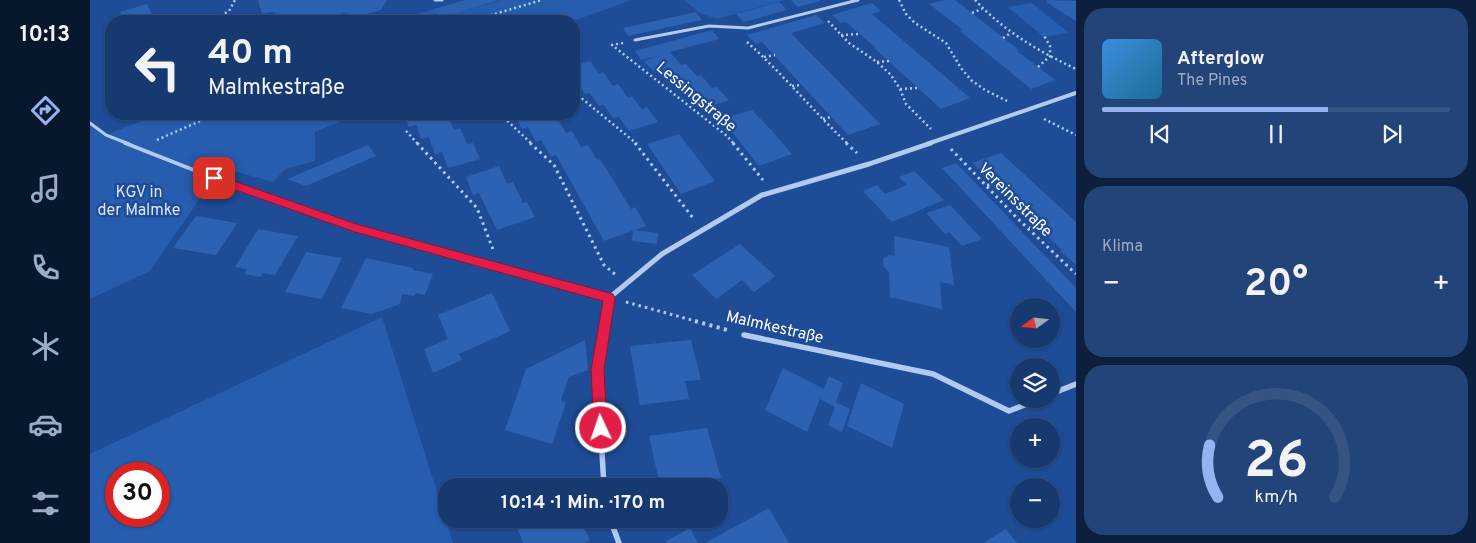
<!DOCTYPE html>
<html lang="de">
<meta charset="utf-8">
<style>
:root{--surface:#163970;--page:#234478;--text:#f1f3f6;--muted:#9eacc3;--line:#355383;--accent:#95b2f1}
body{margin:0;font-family:Overpass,sans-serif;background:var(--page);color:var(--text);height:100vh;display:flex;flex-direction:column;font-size:19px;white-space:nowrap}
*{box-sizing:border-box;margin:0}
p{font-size:16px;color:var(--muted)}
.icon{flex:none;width:28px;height:28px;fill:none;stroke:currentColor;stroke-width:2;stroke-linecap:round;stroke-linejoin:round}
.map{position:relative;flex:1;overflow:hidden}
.drawer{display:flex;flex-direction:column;gap:8px;padding:8px;background:#0c1f3e;width:400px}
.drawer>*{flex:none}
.top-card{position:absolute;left:15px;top:15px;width:475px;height:105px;border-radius:20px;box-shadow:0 1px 4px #0004,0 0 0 1px var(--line);background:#163970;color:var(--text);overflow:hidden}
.needle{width:32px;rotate:255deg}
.fabs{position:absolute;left:920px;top:298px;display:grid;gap:10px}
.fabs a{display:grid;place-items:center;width:50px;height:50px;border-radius:50%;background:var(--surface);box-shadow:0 1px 4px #0004,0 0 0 1px var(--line);font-size:25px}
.speed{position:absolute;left:15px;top:462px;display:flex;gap:10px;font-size:25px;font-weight:700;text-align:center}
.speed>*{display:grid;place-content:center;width:65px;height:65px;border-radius:50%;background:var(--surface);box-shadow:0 1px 4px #0004,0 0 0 1px var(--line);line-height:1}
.speed .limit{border:8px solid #d22;background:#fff;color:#111}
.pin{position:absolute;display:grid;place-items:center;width:42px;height:42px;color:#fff;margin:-21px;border-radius:10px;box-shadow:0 2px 8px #0006}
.me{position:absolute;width:55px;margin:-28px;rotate:357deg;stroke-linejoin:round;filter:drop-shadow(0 0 4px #0008)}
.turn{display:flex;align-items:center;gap:18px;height:105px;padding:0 20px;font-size:22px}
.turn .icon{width:65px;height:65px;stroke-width:2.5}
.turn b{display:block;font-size:35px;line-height:42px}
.big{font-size:38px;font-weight:700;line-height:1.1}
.drawer .card{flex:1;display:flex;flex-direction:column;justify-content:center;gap:8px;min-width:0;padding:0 18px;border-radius:20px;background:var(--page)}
.drawer .dial{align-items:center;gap:0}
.dial svg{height:130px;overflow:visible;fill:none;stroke:var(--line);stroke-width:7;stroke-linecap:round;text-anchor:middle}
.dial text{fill:var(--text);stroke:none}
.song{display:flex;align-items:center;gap:15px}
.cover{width:60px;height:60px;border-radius:8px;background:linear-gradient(135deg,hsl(210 70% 55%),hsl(200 70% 35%))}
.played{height:5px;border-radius:2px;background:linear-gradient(90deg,var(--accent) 65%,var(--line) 65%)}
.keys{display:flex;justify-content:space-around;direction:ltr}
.heat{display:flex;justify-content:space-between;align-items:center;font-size:28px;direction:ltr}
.trip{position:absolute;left:348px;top:478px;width:290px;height:50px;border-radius:20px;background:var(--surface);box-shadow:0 1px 4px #0004,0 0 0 1px var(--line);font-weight:700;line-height:50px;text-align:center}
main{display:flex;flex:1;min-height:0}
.tab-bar{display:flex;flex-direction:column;width:90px;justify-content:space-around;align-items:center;background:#09172d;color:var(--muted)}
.tab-bar .icon{width:35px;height:35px}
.tab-bar .active{color:var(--accent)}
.tab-bar b{font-size:22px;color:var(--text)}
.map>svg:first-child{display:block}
</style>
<main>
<nav class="tab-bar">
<b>10:13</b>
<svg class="icon active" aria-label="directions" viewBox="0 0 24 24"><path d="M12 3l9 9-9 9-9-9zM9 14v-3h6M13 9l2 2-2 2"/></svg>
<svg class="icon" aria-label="music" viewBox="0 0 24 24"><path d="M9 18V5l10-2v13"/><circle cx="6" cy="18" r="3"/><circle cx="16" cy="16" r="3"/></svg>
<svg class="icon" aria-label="phone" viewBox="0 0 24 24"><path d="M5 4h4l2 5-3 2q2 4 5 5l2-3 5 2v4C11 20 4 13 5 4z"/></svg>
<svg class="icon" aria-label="climate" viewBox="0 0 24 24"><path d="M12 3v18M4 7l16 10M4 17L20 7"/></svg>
<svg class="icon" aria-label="car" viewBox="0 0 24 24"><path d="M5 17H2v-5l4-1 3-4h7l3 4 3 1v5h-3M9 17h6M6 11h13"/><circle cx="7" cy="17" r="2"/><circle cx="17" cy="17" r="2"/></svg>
<svg class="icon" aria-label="filters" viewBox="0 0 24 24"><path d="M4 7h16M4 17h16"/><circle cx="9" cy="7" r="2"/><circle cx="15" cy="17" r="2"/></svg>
</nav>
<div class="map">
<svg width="986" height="543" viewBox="0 0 986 543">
<rect width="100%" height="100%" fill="#1e4c96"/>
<!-- green -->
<g fill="#275daf" fill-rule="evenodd">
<path d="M411 0H542L483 21H304L344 9 350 18Z"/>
<path d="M594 0H695L627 19 610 13Z"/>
<path d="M942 3 979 33 954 37 918 7Z"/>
<path d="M69 114H267L225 132V161L195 169 183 182 132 168H100L124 178 60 271 0 299V123L16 135Z"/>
<path d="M292 317 363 543H0V454ZM26 474H69V516H26Z"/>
</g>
<!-- building -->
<g fill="#2d62b3">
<path d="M168 0H297L291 10 270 16 254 13 224 21H172L179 15 187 13 181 12 172 14Z"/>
<path d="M375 0H409L350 18 344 9Z"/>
<path d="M701 0H730V1L708 7Z"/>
<path d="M854 0H865L929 50 927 51 965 80 941 89 870 31 873 30 839 4Z"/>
<path d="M956 0 986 1V21L956 2 958 1Z"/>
<path d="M689 2 697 10 654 22 646 14Z"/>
<path d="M782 3 791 11 782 14 880 98 851 109 784 48H786L756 22 751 23 742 15Z"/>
<path d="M57 4 64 18 52 21H34L30 12Z"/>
<path d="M606 12 612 20 538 36 533 28Z"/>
<path d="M726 15 735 23 701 33 790 124 758 135 672 42 666 44 657 35Z"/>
<path d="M622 30 629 39 580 52 591 65 596 64 607 76 611 75 622 88 627 87 639 100 612 109 601 95 596 97 585 83 580 85 570 72 565 73 554 61 571 55 551 60 545 51Z"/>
<path d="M500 61 509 74 513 72 523 86 528 84 538 98 542 96 552 109 557 107 568 122 539 131 529 117 523 118 514 105 509 106 500 93 495 94 486 81H484V66Z"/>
<path d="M662 110 682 131 702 154 669 166 632 119Z"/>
<path d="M314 114H357L364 130 370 128 377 144 383 143 390 159 358 168 352 152 345 154 339 137 331 139 326 125 319 127Z"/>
<path d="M424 114H459L463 119 467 118 476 133 482 131 491 147 498 145 507 160 510 159 541 209 545 207 556 226 514 241 466 155 461 157 451 140 446 142 438 127 432 129Z"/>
<path d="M589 134 625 181 591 194 557 144Z"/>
<path d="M278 145 286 156 216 186 197 179Z"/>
<path d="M911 153 986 222V265L970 251 972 250 924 205 927 204 882 163Z"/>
<path d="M866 163 986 288V312L852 168Z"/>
<path d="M409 166 417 184 423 182 433 203 437 202 445 217 407 230 389 193 383 195 376 177Z"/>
<path d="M824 171 854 200 802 222 773 191 787 185 795 194 817 185 809 177Z"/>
<path d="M860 205 892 239 872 246 859 232 855 234 836 213Z"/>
<path d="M106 216 147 223 126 255 83 248Z"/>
<path d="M168 229 208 236 185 275 173 273 170 277 154 274 157 269 145 267Z"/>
<path d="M543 230 568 233 567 244 542 241Z"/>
<path d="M804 236 859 247 864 285 850 282 852 309 800 297 799 272 793 266V259L799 255 805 256Z"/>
<path d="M650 244 685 276 664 292 652 280 626 299 602 275Z"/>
<path d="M216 252 252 258 232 299 195 292Z"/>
<path d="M276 258 323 268V270L343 274 335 295 326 293 324 296 312 294 310 304 282 314 251 308Z"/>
<path d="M402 293 420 331 369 354 372 360 343 373 334 349 358 339 348 315Z"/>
<path d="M495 340 498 370 479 377 471 400 476 403 462 444 415 430 436 369Z"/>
<path d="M601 340 611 380 595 381 599 399 550 405 540 346Z"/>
<path d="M693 368 734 389 739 376 753 383 746 402 760 409 752 432 738 425 745 407 730 399 717 432 675 410Z"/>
<path d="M771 383 814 404 802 448 757 426Z"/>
<path d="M617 428 631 478 609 481 610 486H570L559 436Z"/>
<path d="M679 508 699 543H615Z"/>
<path d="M424 519H490L500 540 495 543H433Z"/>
<path d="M600 528 608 543H577L576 541Z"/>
<path d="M916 529 927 543H893Z"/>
</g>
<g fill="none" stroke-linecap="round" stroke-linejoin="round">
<!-- path-far2 -->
<g stroke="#b2caef" stroke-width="2.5" stroke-dasharray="2 3" stroke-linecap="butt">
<path d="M809 0 816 14 825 23 856 43 871 68 881 80 895 90 917 101"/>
<path d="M885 0C914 31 948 51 986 69"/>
<path d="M882 13 892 9"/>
<path d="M122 21 139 11 145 0"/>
<path d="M381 21 452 0"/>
<path d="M738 21 759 43 787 62 801 75 810 89 816 104 841 129"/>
<path d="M751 35 770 34"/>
<path d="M913 38 921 33"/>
<path d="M657 42C693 74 723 111 758 144"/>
<path d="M533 43 522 45 637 136 644 144"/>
<path d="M674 57 685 55"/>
<path d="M787 62 799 61"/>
<path d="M948 67 960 56V46L953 34"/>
<path d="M702 86 712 85"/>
<path d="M810 89 827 88"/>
<path d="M484 92 547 144"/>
<path d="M410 114 442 144"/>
<path d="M733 119 741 117"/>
<path d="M954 119 986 135"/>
<path d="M316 131 328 144"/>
<path d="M67 140 126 114"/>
</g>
<!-- path-far1 -->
<g stroke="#b2caef" stroke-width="3" stroke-dasharray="2.5 4" stroke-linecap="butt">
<path d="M327 143 387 208 404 252"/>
<path d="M440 143 464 165 514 265 526 275"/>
<path d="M545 143 603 218"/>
<path d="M643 143 673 180"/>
<path d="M756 143 767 153"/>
<path d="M861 149 926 217 986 274"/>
<path d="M897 185H906"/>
<path d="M939 228H949"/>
<path d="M536 302 609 322"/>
</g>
<!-- path -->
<path stroke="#b2caef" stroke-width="4" stroke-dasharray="3 4.5" stroke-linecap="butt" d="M605 321 641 331"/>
<!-- service-far1 -->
<g stroke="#b2caef" stroke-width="3">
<path d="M345 0H352"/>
<path d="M545 40 619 26 658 28 768 0"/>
<path d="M0 123 16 135 39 144"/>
</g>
<!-- service -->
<path stroke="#b2caef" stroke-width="4" d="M35 143 124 178 265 228 519 298"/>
<!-- minor-far2 -->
<path stroke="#b2caef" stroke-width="4" d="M837 144 986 93"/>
<!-- minor-far1 -->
<path stroke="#b2caef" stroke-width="5" d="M515 322 519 298 572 254 672 195 779 164 841 143"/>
<!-- minor -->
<g stroke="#b2caef" stroke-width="5.5">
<path d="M654 335 843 374 919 411 950 399"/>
<path d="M961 394 986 384"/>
<path d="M514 486 507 371 515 321"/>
<path d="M520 519 529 543"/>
</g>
</g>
<!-- route -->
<path fill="#e11d48" stroke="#92132f" d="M124 174 266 224 523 294 525 298 514 370 517 428 515 433 511 435 506 433 504 428 501 370 513 301 265 232 120 181V175Z"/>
<g text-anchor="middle" stroke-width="5" stroke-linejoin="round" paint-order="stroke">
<!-- street labels -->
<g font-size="16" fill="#fff" stroke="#1e4c96">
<text transform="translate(607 96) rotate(40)" y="6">Lessingstraße</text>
<text transform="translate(926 199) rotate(45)" y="6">Vereinsstraße</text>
<text transform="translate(685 326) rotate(13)" y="6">Malmkestraße</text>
</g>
<!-- park labels -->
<g font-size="16" fill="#d8e6fb" stroke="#1e4c96">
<text x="49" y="197">KGV in<tspan x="49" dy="18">der Malmke</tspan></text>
</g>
</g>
</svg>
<div class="fabs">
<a><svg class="needle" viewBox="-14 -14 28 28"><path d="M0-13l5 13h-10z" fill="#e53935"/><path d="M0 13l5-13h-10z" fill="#9eacc3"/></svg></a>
<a><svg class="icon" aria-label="layers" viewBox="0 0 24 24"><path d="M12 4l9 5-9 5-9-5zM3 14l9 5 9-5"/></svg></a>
<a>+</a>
<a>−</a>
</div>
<div class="speed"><div class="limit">30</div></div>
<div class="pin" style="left:124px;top:178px;background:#d93025"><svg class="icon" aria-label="arrive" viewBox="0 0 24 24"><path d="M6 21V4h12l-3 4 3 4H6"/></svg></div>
<svg class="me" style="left:511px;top:428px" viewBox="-20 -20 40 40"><circle r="17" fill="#e11d48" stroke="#fff" stroke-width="3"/><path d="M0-11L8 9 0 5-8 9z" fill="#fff"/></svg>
<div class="trip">10:14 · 1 Min. · 170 m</div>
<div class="top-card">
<div class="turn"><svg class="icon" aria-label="left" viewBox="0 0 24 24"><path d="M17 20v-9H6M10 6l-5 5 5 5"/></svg><div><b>40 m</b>Malmkestraße</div></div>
</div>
</div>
<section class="drawer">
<div class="card">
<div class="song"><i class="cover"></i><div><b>Afterglow</b><p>The Pines</p></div></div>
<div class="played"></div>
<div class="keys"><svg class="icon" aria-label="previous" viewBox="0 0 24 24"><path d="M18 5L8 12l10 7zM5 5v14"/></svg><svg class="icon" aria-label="pause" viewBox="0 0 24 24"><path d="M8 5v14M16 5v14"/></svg><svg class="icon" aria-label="next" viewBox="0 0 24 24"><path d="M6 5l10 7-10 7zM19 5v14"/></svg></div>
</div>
<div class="card"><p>Klima</p>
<div class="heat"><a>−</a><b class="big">20°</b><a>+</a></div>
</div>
<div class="card dial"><svg viewBox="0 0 100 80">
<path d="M14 69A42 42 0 1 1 86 69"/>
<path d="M14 69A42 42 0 0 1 9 37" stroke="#95b2f1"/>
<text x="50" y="56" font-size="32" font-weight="700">26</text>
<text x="50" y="72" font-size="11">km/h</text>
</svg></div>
</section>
</main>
